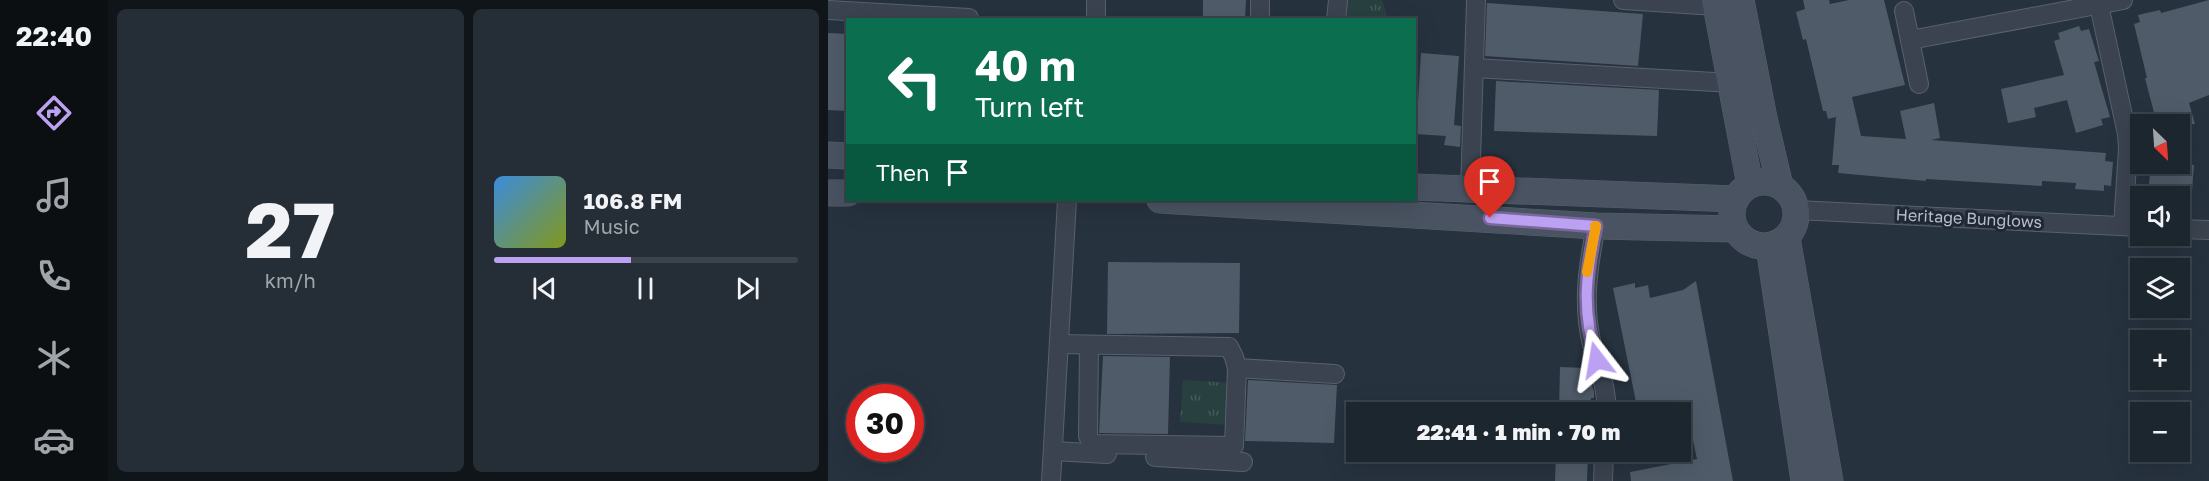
<!DOCTYPE html>
<meta charset="utf-8">
<style>
:root{--surface:#1c262e;--page:#252e36;--text:#f1f3f6;--muted:#a0a5aa;--line:#3a434a;--accent:#bca0f2}
body{margin:0;font-family:"Golos Text",sans-serif;background:var(--page);color:var(--text);height:100vh;display:flex;flex-direction:column;font-size:22px;white-space:nowrap}
*{box-sizing:border-box;margin:0}
p{font-size:20px;color:var(--muted)}
.icon{flex:none;width:33px;height:33px;fill:none;stroke:currentColor;stroke-width:2;stroke-linecap:round;stroke-linejoin:round}
.map{position:relative;flex:1;overflow:hidden}
.sheet{display:flex;flex-direction:column;gap:9px;padding:9px;background:#0f1519;width:720px}
.sheet>*{flex:none}
.top-card{position:absolute;left:18px;top:18px;width:570px;height:183px;border-radius:0px;box-shadow:0 6px 24px #0002,0 0 0 2px var(--line);background:#0b6e4f;color:#fff;overflow:hidden}
.needle{width:39px;rotate:155deg}
.controls{position:absolute;left:1302px;top:114px;display:grid;gap:12px}
.controls a{display:grid;place-items:center;width:60px;height:60px;border-radius:0px;background:var(--surface);box-shadow:0 6px 24px #0002,0 0 0 2px var(--line);font-size:30px}
.speed{position:absolute;left:18px;top:384px;display:flex;gap:12px;font-size:30px;font-weight:700;text-align:center}
.speed>*{display:grid;place-content:center;width:78px;height:78px;border-radius:50%;background:var(--surface);box-shadow:0 6px 24px #0002,0 0 0 2px var(--line);line-height:1}
.speed .limit{border:9px solid #d22;background:#fff;color:#111}
.pin{position:absolute;display:grid;place-items:center;width:51px;height:51px;color:#fff;margin:-62px -26px;border-radius:50% 50% 50% 0;rotate:-45deg;box-shadow:0 0 6px #0007}
.pin .icon{rotate:45deg}
.me{position:absolute;width:66px;margin:-33px;rotate:346deg;stroke-linejoin:round;filter:drop-shadow(0 0 4px #0008)}
.turn{display:flex;align-items:center;gap:21px;height:126px;padding:0 30px;font-size:27px}
.turn .icon{width:78px;height:78px;stroke-width:2.5}
.turn b{display:block;font-size:42px;line-height:51px}
.then{display:flex;align-items:center;height:57px;padding:0 30px;background:#0003;gap:12px;font-size:22px}
.sheet .card{flex:1;display:flex;flex-direction:column;justify-content:center;gap:9px;min-width:0;padding:0 21px;border-radius:9px;background:var(--page)}
.sheet .dial{align-items:center;gap:0}
.dial b{font-size:78px;line-height:1}
.song{display:flex;align-items:center;gap:18px}
.cover{width:72px;height:72px;border-radius:9px;background:linear-gradient(135deg,hsl(210 70% 55%),hsl(70 70% 35%))}
.played{height:6px;border-radius:3px;background:linear-gradient(90deg,var(--accent) 45%,var(--line) 45%)}
.keys{display:flex;justify-content:space-around;direction:ltr}
.sheet .tiles{flex:1;display:grid;gap:9px;grid-template-columns:repeat(2,1fr)}
.trip{position:absolute;left:518px;top:402px;width:345px;height:60px;border-radius:0px;background:var(--surface);box-shadow:0 6px 24px #0002,0 0 0 2px var(--line);font-weight:800;line-height:60px;text-align:center}
main{display:flex;flex:1;min-height:0}
.dock{display:flex;flex-direction:column;width:108px;justify-content:space-around;align-items:center;background:#0b0f12;color:var(--muted)}
.dock .icon{width:42px;height:42px}
.dock .on{color:var(--accent)}
.dock b{font-size:27px;color:var(--text)}
.map>svg:first-child{display:block}
</style>
<main>
<nav class="dock">
<b>22:40</b>
<svg class="icon on" aria-label="directions" viewBox="0 0 24 24"><path d="M12 3l9 9-9 9-9-9zM9 14v-3h6M13 9l2 2-2 2"/></svg>
<svg class="icon" aria-label="music" viewBox="0 0 24 24"><path d="M9 18V5l10-2v13"/><circle cx="6" cy="18" r="3"/><circle cx="16" cy="16" r="3"/></svg>
<svg class="icon" aria-label="phone" viewBox="0 0 24 24"><path d="M5 4h4l2 5-3 2q2 4 5 5l2-3 5 2v4C11 20 4 13 5 4z"/></svg>
<svg class="icon" aria-label="climate" viewBox="0 0 24 24"><path d="M12 3v18M4 7l16 10M4 17L20 7"/></svg>
<svg class="icon" aria-label="car" viewBox="0 0 24 24"><path d="M5 17H2v-5l4-1 3-4h7l3 4 3 1v5h-3M9 17h6M6 11h13"/><circle cx="7" cy="17" r="2"/><circle cx="17" cy="17" r="2"/></svg>
</nav>
<section class="sheet">
<div class="tiles">
<div class="card dial"><b>27</b><p>km/h</p></div>
<div class="card">
<div class="song"><i class="cover"></i><div><b>106.8 FM</b><p>Music</p></div></div>
<div class="played"></div>
<div class="keys"><svg class="icon" aria-label="previous" viewBox="0 0 24 24"><path d="M18 5L8 12l10 7zM5 5v14"/></svg><svg class="icon" aria-label="pause" viewBox="0 0 24 24"><path d="M8 5v14M16 5v14"/></svg><svg class="icon" aria-label="next" viewBox="0 0 24 24"><path d="M6 5l10 7-10 7zM19 5v14"/></svg></div>
</div>
</div>
</section>
<div class="map">
<svg width="1381" height="481" viewBox="0 0 1381 481">
<defs>
<pattern id="grass-tufts" width="24" height="20" patternUnits="userSpaceOnUse" patternTransform="scale(1.5)"><rect width="24" height="20" fill="#294040"/><path d="M3 7l-1-3M5 7V3M7 7l1-3M15 17l-1-3M17 17v-4M19 17l1-3" fill="none" stroke="#465a5a"/></pattern>
</defs>
<rect width="100%" height="100%" fill="#26323e"/>
<!-- grass -->
<g fill="url(#grass-tufts)">
<path d="M512 0H554L560 19 510 20Z"/>
<path d="M355 380 405 383 403 425 352 422Z"/>
</g>
<!-- building -->
<g fill="#505b69">
<path d="M375 0H418L417 20H375Z"/>
<path d="M975 0H1001L1002 4 1021 0H1056L1077 85 1024 97 1033 136 1078 139 1072 111 1106 103 1112 138 1103 140 1278 153 1277 161 1285 162 1283 186 1276 185V191L1247 189 1248 183 1214 181V186L1098 179V181L1010 173 1011 165H1004L1008 117 1000 119 998 111H995L978 39 975 40 968 12 977 9Z"/>
<path d="M1381 0V95L1361 103 1367 124H1329L1317 78H1319L1306 24 1312 22 1310 15 1332 10 1333 13Z"/>
<path d="M659 3 815 14 810 66 657 56Z"/>
<path d="M1251 26 1253 31 1261 29 1271 61 1266 62 1282 117 1273 119 1275 125 1248 133 1239 100 1206 108 1208 117 1180 123 1173 89 1236 75 1226 41 1232 39 1230 33Z"/>
<path d="M0 33 20 34V111L0 110Z"/>
<path d="M593 53 631 56 626 125 633 126 632 147 616 145 618 136 588 134Z"/>
<path d="M668 81 831 90 829 136 666 131Z"/>
<path d="M1323 164 1366 165 1364 190 1357 189 1356 194 1328 192V185L1321 184Z"/>
<path d="M280 262 412 263 411 333 279 334Z"/>
<path d="M868 281 905 481H803L802 472 869 459 859 412H810L785 288 807 283V288L820 285 822 298 855 290Z"/>
<path d="M275 356 342 357 340 434 271 433Z"/>
<path d="M732 367 759 368 766 392V398H763L762 412H731Z"/>
<path d="M420 380 509 385 506 443 417 441Z"/>
<path d="M728 455 760 457 759 481H727Z"/>
</g>
<g fill="none" stroke-linecap="round" stroke-linejoin="round">
<defs>
<g id="street">
<path d="M795 0 888 6"/>
<path d="M1271 5 1299 134 1300 149 1295 226"/>
<path d="M0 10 141 18"/>
<path d="M1076 11 1091 84"/>
<path d="M268 20V0"/>
<path d="M432 20V0"/>
<path d="M508 20 510 0"/>
<path d="M1082 40 1295 0"/>
<path d="M646 68 904 83"/>
<path d="M642 191 648 0"/>
<path d="M969 210 1312 227"/>
<path d="M768 226C760 267 754 303 764 345 770 368 780 388 778 412"/>
<path d="M1352 229 1381 230"/>
<path d="M231 344 401 347 406 357 409 368"/>
<path d="M261 345 260 436 264 444 406 446 409 368 507 374"/>
<path d="M225 451 279 454"/>
<path d="M327 457 415 462"/>
<path d="M223 481 239 200"/>
<path d="M775 481 776 452"/>
</g>
<g id="secondary">
<path d="M887 0 922 185"/>
<path d="M913 0 936 118 952 186"/>
<path d="M0 155 20 156"/>
<circle cx="936" cy="214" r="32"/>
<path d="M586 187 908 199"/>
<path d="M0 193H20"/>
<path d="M332 200 768 226 907 229"/>
<path d="M959 238 1002 481"/>
<path d="M941 247 976 481"/>
</g>
</defs>
<!-- street casing -->
<use href="#street" stroke="#58616c" stroke-width="20"/>
<!-- secondary casing -->
<use href="#secondary" stroke="#58616c" stroke-width="27"/>
<!-- street -->
<use href="#street" stroke="#3a434f" stroke-width="18"/>
<!-- secondary -->
<use href="#secondary" stroke="#495361" stroke-width="26"/>
</g>
<g fill="none" stroke-linecap="round" stroke-linejoin="round">
<defs>
<path id="route" d="M662 218 768 226C758 274 753 311 769 360"/>
</defs>
<!-- route casing -->
<use href="#route" stroke="#7a689d" stroke-width="15"/>
<!-- route -->
<use href="#route" stroke="#bca0f2" stroke-width="10"/>
<!-- slow -->
<path stroke="#f59e0b" stroke-width="10" d="M759 272 768 226H767"/>
</g>
<g text-anchor="middle" stroke-width="6" stroke-linejoin="round" paint-order="stroke">
<!-- street labels -->
<g font-size="16" fill="#b7bec9" stroke="#1f2834">
<text transform="translate(1141 218) rotate(3)" y="6">Heritage Bunglows</text>
</g>
</g>
</svg>
<div class="controls">
<a><svg class="needle" viewBox="-14 -14 28 28"><path d="M0-13l5 13h-10z" fill="#e53935"/><path d="M0 13l5-13h-10z" fill="#a0a5aa"/></svg></a>
<a><svg class="icon" aria-label="sound" viewBox="0 0 24 24"><path d="M4 9h4l5-4v14l-5-4H4zM17 9q2 3 0 6"/></svg></a>
<a><svg class="icon" aria-label="layers" viewBox="0 0 24 24"><path d="M12 4l9 5-9 5-9-5zM3 14l9 5 9-5"/></svg></a>
<a>+</a>
<a>−</a>
</div>
<div class="speed"><div class="limit">30</div></div>
<div class="pin" style="left:662px;top:218px;background:#d93025"><svg class="icon" aria-label="arrive" viewBox="0 0 24 24"><path d="M6 21V4h12l-3 4 3 4H6"/></svg></div>
<svg class="me" style="left:769px;top:360px" viewBox="-20 -20 40 40"><path d="M0-17L14 15 0 8-14 15z" fill="#bca0f2" stroke="#fff" stroke-width="4"/></svg>
<div class="trip">22:41 · 1 min · 70 m</div>
<div class="top-card">
<div class="turn"><svg class="icon" aria-label="left" viewBox="0 0 24 24"><path d="M17 20v-9H6M10 6l-5 5 5 5"/></svg><div><b>40 m</b>Turn left</div></div>
<div class="then">Then<svg class="icon" aria-label="arrive" viewBox="0 0 24 24"><path d="M6 21V4h12l-3 4 3 4H6"/></svg></div>
</div>
</div>
</main>
